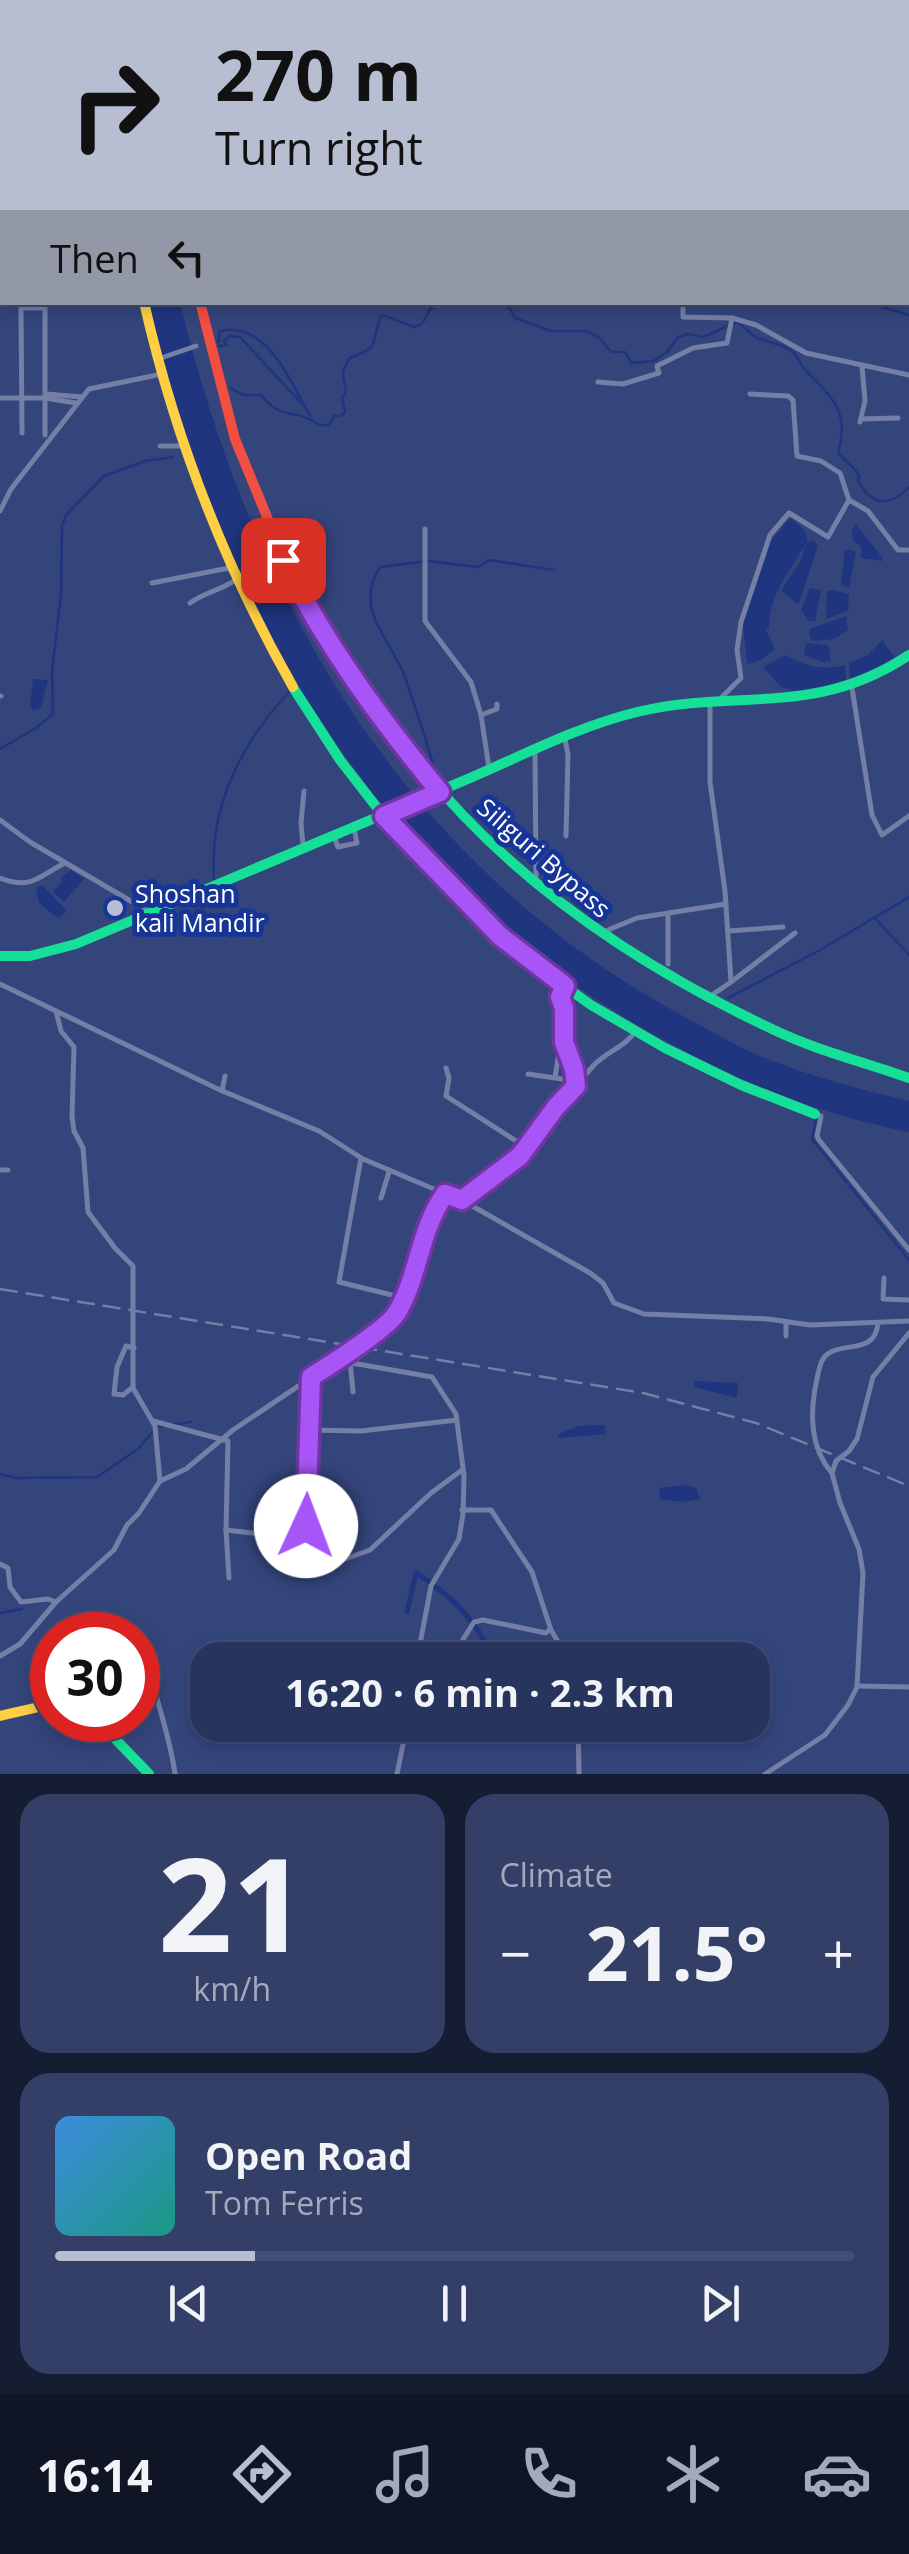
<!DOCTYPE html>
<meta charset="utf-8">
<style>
:root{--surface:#27345d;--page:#333f66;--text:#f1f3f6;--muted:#a4aabc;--line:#434f72;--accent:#b8bed1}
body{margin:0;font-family:"Open Sans",sans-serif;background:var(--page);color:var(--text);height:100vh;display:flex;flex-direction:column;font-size:38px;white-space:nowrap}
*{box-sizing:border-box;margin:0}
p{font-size:32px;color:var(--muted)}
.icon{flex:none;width:55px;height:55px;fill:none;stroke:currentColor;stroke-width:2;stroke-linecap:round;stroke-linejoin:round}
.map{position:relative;height:1774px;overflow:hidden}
.panel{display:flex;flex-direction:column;gap:20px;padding:20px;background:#151d33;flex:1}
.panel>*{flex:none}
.hud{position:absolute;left:0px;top:0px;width:910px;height:305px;box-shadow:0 5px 15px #0003,0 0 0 2px var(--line);background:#b8bed1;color:#111;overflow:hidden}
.speed{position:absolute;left:30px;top:1612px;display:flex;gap:20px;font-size:50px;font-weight:700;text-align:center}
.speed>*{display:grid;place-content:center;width:130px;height:130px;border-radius:50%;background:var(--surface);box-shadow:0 5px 15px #0003,0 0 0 2px var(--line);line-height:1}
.speed .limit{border:15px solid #d22;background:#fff;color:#111}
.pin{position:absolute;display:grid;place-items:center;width:85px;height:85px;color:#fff;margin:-42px;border-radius:20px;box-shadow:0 5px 15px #0006}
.me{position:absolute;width:110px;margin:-55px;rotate:2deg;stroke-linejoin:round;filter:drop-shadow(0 0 8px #0008)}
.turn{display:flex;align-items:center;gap:35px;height:210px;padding:0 50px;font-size:45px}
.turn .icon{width:130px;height:130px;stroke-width:2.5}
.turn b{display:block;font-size:70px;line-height:85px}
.then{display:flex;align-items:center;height:95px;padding:0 50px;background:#0003;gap:20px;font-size:38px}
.big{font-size:75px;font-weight:700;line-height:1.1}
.panel .widget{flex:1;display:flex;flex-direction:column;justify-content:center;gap:15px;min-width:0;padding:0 35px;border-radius:30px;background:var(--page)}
.panel .dial{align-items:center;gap:0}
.dial b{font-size:130px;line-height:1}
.song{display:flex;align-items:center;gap:30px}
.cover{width:120px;height:120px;border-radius:15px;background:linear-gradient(135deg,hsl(210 70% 55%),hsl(170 70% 35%))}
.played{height:10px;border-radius:5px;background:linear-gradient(90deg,var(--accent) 25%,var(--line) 25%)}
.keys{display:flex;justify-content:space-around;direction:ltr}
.heat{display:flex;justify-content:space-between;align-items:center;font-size:55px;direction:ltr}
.panel .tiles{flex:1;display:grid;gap:20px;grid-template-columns:1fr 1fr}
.widget:last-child{grid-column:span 2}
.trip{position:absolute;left:190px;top:1642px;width:580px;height:100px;border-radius:30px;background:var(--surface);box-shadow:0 5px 15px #0003,0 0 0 2px var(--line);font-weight:700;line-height:100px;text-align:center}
.dock{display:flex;height:160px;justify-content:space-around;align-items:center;background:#101525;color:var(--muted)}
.dock .icon{width:70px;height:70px}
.dock .current{color:var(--accent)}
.dock b{font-size:45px;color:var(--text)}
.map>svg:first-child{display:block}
</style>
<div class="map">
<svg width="909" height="1774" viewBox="0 0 909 1774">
<rect width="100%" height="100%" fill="#34457c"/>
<!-- water -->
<g fill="#1f3580">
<path d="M149 303H180C252 601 406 867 683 1016 708 1029 732 1044 757 1055 806 1075 858 1089 909 1101V1132C820 1115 740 1082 662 1039 379 884 219 610 149 303Z"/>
<path d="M790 518C798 525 809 530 807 542L813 540 818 546 798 605 781 590 800 562 806 544C790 570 768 597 769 629H766L775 649 761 660 747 664 743 624 771 541Z"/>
<path d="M856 524 883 559V561L861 558V547L853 540 852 529Z"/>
<path d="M845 549 856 551 849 588 841 584Z"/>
<path d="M810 588 821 590 815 621H808L801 609Z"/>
<path d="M833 590 849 594 848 611 826 619 827 591Z"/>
<path d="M846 616 848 630 834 639 815 641 810 638 809 629Z"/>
<path d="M882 640 896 659 861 678 850 680 849 663 868 655Z"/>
<path d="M806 643 828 645 831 661 823 662 804 655Z"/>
<path d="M785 655C805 666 823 671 845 665L846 683 794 691 781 687 763 667Z"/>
<path d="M33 679 48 680 41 708 33 710 30 706Z"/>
<path d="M71 870 84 879 64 902 53 892 62 882 60 879Z"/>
<path d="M42 885 67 911 58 918 39 903 36 887Z"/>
<path d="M693 1381 738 1383 737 1398 694 1387Z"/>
<path d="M604 1425 606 1434 559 1438 558 1434 579 1426Z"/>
<path d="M686 1485 696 1488 700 1499 683 1502 660 1499 659 1488Z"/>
</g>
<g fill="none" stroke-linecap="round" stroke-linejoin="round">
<!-- stream -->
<g stroke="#1f3580" stroke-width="2.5">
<path d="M0 0 14 2"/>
<path d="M260 0V2"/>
<path d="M277 2 279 0"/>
<path d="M626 2 628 0"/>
<path d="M908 77 909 78"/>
<path d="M908 97V103"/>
<path d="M0 193H2"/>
<path d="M908 211H909"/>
<path d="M908 233H909"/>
<path d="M908 259 909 258"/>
<path d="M506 302 515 318 551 331H587L600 338 611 352H625L631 363 654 361 668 351 678 337 688 334 703 337 737 322C744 326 749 333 755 337 765 342 781 343 791 351 799 356 799 364 805 370 830 396 851 411 838 452 843 460 849 463 855 470 865 483 853 471 861 486 876 509 894 503 909 487"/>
<path d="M866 302 909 315"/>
<path d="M218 342 220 331C267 320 291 383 310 416"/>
<path d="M219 346 227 345 224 341 230 336 240 337 302 404"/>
<path d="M230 388 243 395H261C284 423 293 406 319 425H329L334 416H341L345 412 342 398 346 392C344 374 339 376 350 358 381 346 370 347 380 318L383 315 414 327 422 324 434 302"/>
<path d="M0 749 36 728 53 714 52 671 61 594 62 526 66 515 104 476 145 461 173 457"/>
<path d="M432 773 434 768C426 738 416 709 406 680 393 640 352 611 380 567L429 561 478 567 489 560 554 570"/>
<path d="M214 879C209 807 241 743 289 692"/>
<path d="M876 919 909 955"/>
<path d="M728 998 820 950 909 897"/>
<path d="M819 1106 812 1139 909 1260"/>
<path d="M0 1474 16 1478 97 1477 138 1449 157 1427 191 1422"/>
<path d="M0 1613 22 1609"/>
</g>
<!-- canal -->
<path stroke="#1f3580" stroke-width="5" d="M407 1612 416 1573C450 1594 479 1622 493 1660"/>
<!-- street -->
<g stroke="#747fa6" stroke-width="5">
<path d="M694 0 720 2"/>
<path d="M873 0 880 2"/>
<path d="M508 2 509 0"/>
<path d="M645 2 647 0"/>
<path d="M737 2V0"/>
<path d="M806 2V0"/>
<path d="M908 9H909"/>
<path d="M0 25H2"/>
<path d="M683 302V317L732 318 756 325 806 353 909 375"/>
<path d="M438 305 460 302"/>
<path d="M158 359 196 346"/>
<path d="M598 382 623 384 659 373 657 366 693 348 727 343 732 318"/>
<path d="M46 394 82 397"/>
<path d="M750 394 788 396 793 400 797 456 821 461 840 473 849 500 868 511 898 550H909"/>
<path d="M0 398H45L76 403"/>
<path d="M861 419 898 418"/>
<path d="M860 422 865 401 862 366"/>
<path d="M22 433 21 308H45V435"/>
<path d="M160 446H182"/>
<path d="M0 511 11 489 89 389 162 374"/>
<path d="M425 529V621L471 682 481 715 489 768"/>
<path d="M152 583 229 568"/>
<path d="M190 603C205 592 222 590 237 579"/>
<path d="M852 688 872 815 882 835 909 816"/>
<path d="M0 696H1"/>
<path d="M717 702 741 678 737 650 741 622 770 535 789 513 828 537 849 500"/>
<path d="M710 705V782L725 891 731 982 712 995"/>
<path d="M481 715 497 709V704"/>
<path d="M565 740 568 754 566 836"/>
<path d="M535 752 536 877"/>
<path d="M0 820 30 842 146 910"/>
<path d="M335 839 338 847 357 843 354 828"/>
<path d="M303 845 301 823 304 791"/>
<path d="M0 878C32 890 37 877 65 863"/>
<path d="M608 930 637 918 726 904"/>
<path d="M728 931 783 927"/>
<path d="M668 964V913"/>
<path d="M731 982 795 933"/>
<path d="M0 984 220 1090 319 1131 363 1159 467 1203 590 1273 603 1283 614 1303 644 1314 768 1319 810 1325 909 1321"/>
<path d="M563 988 560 997 564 1008V1037L574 1069 575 1081"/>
<path d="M446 1068 449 1078 446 1096 527 1148"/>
<path d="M528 1074 575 1081"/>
<path d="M555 1077 562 1035"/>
<path d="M222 1091 225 1076"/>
<path d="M821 1116 817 1136 819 1140 909 1250"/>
<path d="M361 1158 339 1282 404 1298"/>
<path d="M0 1170H8"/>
<path d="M381 1198 389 1172"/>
<path d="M462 1201C520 1167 550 1114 594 1065 607 1051 626 1047 636 1030"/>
<path d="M884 1278 883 1299 909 1300"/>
<path d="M786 1336V1322"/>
<path d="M350 1361 353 1392"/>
<path d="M133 1387 123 1395 114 1394 117 1367 126 1346 134 1348"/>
<path d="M153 1421 228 1441 226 1530 261 1534 305 1531 311 1377"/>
<path d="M309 1430 361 1431 457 1420"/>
<path d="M832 1473C808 1446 810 1407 818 1374 820 1366 821 1358 829 1353 847 1342 874 1354 878 1324"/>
<path d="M160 1481 186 1469 233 1430 346 1354"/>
<path d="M462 1510H491L532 1572 551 1630 569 1660"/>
<path d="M226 1530 229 1578"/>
<path d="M305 1530 310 1542 324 1544 331 1564 370 1550 431 1493 462 1470"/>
<path d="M0 1564 8 1568 10 1587 21 1602 48 1599 56 1602"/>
<path d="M144 1641C150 1687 169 1728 175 1774"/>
<path d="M0 1656 20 1644 56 1602 114 1550 127 1525 139 1513 160 1481 155 1426 133 1388V1266L115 1248 88 1212 83 1148 74 1131 72 1116 74 1047 61 1031 56 1011"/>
<path d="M417 1660 431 1586 459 1539 463 1514 464 1476 456 1414 432 1377 352 1363 346 1354C361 1341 382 1333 395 1316 422 1282 419 1230 445 1194"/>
<path d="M450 1660 474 1622 483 1620 546 1633 550 1629"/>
<path d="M857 1686 909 1687"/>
<path d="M578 1725 579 1774"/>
<path d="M397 1774 407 1725"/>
<path d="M765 1774 825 1735 848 1705 857 1687 863 1573 859 1549 840 1503 832 1473 836 1461 849 1451 857 1439 873 1377 909 1333"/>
</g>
<!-- fast -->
<g stroke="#16e098" stroke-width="10">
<path d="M93 0V2"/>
<path d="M294 689 340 760 378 809 527 959 591 1005 665 1048 741 1085 815 1114"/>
<path d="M420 766C512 881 640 967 772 1029 815 1050 864 1062 909 1078"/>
<path d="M446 788C509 763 571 728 637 712 738 688 815 718 909 655"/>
<path d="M0 956H30L76 944 444 789"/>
<path d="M97 1720 149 1774"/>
</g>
<!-- slow -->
<g stroke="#ffcf43" stroke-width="10">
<path d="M154 0V2"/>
<path d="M144 302C175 439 224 565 293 687"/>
<path d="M0 1716 52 1704"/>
</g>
<!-- jam -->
<path stroke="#f24e42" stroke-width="10" d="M200 302 235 439 288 568 358 686 420 766"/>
<!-- rail -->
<path stroke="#747fa5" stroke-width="2.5" stroke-dasharray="18 8" stroke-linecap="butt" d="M0 1289 643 1393 756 1423 909 1486"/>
</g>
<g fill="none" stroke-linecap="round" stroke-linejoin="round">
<defs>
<path id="route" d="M283 560C326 645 379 718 440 792L384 816 500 936 565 986 560 997 564 1008V1042L574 1069 576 1086 556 1107 520 1156 462 1200 445 1194C420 1229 419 1274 398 1311 389 1328 330 1365 311 1377L306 1526"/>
</defs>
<!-- route casing -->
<use href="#route" stroke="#6d37a1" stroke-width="25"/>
<!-- route -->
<use href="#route" stroke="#a855f7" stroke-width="18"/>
</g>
<!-- markers -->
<circle fill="#b8bed1" stroke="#173599" stroke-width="4" cx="115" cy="908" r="10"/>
<g text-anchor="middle" stroke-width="10" stroke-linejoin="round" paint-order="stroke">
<!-- street labels -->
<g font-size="25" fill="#fff" stroke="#173599">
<text transform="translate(544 858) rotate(41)" y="9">Siliguri Bypass</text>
</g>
<!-- poi labels -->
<g font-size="25" fill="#fff" stroke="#173599" text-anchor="start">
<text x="135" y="903">Shoshan<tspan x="135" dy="29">kali Mandir</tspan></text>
</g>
</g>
</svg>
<div class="speed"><div class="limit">30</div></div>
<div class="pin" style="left:283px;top:560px;background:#d93025"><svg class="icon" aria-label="arrive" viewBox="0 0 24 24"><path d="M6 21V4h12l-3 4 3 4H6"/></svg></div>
<svg class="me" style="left:306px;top:1526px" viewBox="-20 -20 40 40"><circle r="19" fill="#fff"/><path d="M0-13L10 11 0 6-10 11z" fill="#a855f7"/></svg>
<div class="trip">16:20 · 6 min · 2.3 km</div>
<div class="hud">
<div class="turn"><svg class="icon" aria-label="right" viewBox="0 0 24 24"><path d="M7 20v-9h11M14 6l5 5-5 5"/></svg><div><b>270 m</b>Turn right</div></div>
<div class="then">Then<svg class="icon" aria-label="left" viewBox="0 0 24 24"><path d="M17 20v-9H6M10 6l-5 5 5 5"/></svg></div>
</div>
</div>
<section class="panel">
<div class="tiles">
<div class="widget dial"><b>21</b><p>km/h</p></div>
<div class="widget"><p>Climate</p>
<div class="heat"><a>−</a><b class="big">21.5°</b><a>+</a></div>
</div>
<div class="widget">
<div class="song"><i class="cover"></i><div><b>Open Road</b><p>Tom Ferris</p></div></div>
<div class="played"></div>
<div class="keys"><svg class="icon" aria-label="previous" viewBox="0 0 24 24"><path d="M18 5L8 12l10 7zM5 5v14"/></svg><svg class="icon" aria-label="pause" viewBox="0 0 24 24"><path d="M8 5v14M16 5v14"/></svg><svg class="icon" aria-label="next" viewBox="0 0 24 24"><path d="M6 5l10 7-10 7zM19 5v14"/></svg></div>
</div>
</div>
</section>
<nav class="dock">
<b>16:14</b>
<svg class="icon current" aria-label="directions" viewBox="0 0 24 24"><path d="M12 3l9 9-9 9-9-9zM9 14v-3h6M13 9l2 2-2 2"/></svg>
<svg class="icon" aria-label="music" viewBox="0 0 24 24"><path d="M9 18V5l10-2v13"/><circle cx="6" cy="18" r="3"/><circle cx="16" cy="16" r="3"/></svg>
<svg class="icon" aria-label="phone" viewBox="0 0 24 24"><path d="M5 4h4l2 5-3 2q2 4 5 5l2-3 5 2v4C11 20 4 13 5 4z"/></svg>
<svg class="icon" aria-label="climate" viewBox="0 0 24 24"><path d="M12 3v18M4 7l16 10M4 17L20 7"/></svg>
<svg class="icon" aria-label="car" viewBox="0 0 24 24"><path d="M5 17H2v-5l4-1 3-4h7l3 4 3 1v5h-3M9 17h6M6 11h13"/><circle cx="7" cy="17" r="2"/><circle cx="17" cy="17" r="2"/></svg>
</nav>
